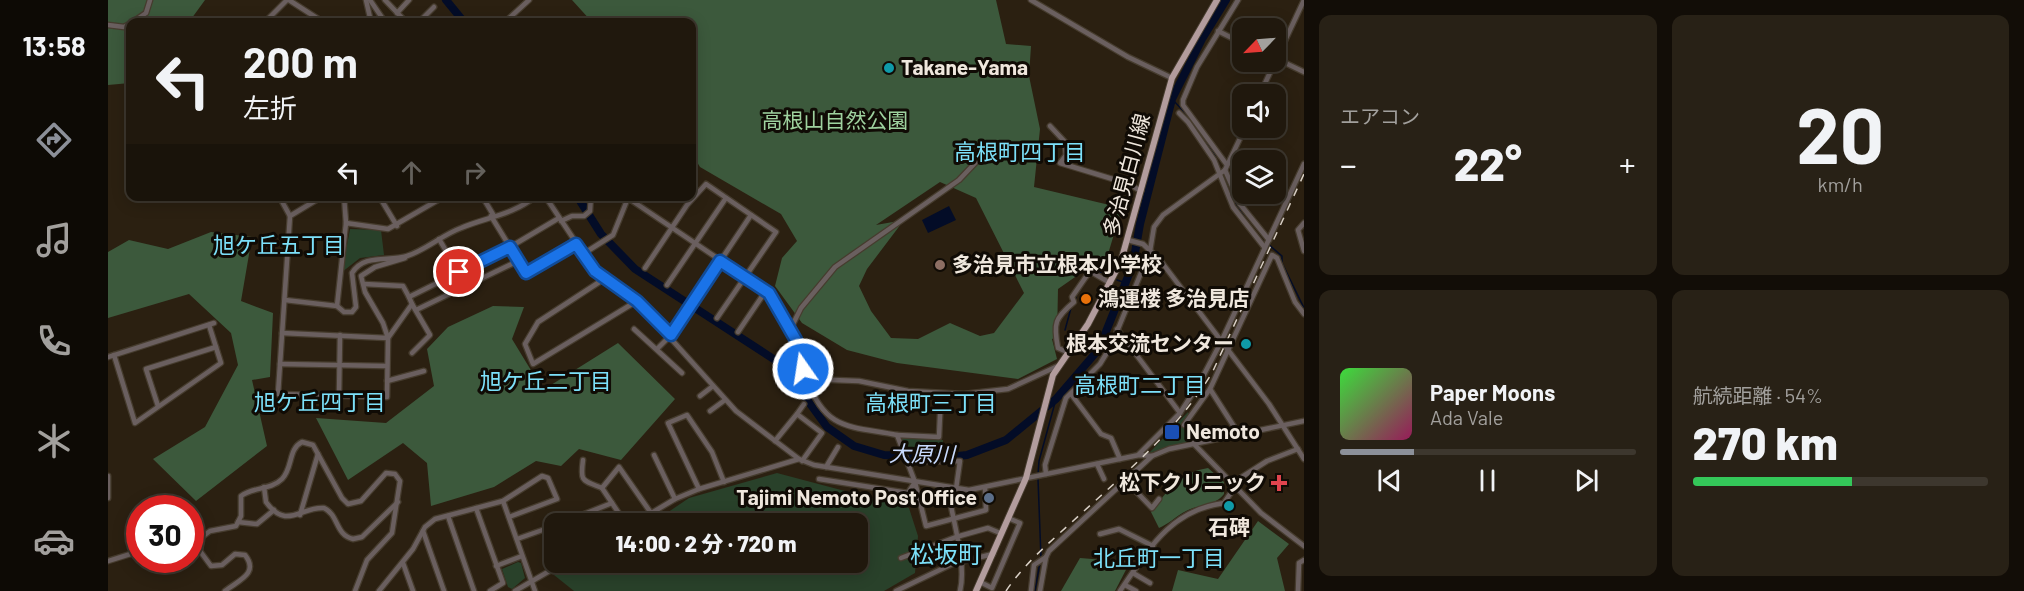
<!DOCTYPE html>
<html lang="ja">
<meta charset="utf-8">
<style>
:root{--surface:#20180d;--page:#282116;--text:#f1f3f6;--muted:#a2a09d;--line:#3d372e;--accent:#8c9099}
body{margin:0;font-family:Barlow,"Noto Sans JP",sans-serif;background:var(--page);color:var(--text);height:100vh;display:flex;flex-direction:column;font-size:22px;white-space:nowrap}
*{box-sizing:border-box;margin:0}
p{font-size:20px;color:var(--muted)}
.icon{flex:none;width:33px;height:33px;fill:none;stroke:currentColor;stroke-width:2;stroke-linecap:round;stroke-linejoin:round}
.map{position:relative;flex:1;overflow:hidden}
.side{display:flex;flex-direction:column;gap:15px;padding:15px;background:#120d07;width:720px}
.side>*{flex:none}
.banner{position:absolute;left:18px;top:18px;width:570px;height:183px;border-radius:12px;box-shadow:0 3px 15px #0003,0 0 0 2px var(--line);background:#20180d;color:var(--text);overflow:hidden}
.needle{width:39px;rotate:245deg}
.fabs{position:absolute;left:1124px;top:18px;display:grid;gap:12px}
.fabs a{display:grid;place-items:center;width:54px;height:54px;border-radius:12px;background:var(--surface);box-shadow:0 3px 15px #0003,0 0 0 2px var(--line);font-size:30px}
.speed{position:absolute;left:18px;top:495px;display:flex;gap:12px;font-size:30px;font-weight:700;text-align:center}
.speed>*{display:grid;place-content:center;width:78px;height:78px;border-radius:50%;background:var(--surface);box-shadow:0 3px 15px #0003,0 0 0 2px var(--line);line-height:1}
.speed .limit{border:9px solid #d22;background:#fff;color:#111}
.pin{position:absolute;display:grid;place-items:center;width:51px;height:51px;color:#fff;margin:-26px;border:3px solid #fff;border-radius:50%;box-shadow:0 2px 6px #0007}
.me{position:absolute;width:66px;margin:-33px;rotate:347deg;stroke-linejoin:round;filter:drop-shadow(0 0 4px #0008)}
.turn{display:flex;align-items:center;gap:21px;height:126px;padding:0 18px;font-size:27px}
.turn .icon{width:78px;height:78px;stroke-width:2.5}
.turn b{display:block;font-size:42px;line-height:51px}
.lanes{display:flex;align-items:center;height:57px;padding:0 18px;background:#0003;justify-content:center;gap:30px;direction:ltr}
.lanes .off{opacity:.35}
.big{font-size:45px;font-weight:800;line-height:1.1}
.side .tile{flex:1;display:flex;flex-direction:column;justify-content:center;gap:9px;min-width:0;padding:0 21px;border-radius:12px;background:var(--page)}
.side .dial{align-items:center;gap:0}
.dial b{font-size:78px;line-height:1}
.song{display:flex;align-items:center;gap:18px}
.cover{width:72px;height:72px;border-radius:9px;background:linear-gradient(135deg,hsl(120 70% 55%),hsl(330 70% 35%))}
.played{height:6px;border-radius:3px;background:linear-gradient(90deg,var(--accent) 25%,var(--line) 25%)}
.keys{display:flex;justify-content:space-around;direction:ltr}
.heat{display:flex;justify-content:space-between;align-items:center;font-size:33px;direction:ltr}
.charge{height:9px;border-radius:4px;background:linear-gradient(90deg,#34c759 54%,var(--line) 0)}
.side .tiles{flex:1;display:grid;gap:15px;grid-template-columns:repeat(2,1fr)}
.trip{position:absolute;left:436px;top:513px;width:324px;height:60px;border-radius:12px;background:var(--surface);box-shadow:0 3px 15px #0003,0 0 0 2px var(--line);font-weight:800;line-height:60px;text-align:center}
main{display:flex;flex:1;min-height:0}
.tabs{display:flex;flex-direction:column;width:108px;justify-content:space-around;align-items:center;background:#0d0a05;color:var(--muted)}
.tabs .icon{width:42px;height:42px}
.tabs .selected{color:var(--accent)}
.tabs b{font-size:27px;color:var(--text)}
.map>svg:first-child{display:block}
</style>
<main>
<nav class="tabs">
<b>13:58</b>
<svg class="icon selected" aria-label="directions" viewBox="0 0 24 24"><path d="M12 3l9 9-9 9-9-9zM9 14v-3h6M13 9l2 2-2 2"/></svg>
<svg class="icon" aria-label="music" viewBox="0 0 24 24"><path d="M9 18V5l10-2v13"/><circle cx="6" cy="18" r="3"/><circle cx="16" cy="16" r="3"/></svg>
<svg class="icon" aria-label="phone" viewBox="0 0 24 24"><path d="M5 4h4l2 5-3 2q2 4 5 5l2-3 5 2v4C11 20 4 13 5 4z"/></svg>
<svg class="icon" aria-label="climate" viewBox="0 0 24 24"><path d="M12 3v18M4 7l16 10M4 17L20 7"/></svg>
<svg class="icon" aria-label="car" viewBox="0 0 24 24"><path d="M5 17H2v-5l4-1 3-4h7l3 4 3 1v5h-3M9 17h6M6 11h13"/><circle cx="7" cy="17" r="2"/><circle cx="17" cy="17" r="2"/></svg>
</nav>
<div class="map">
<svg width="1196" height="591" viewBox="0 0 1196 591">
<rect width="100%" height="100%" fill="#2b2011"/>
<!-- green -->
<g fill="#29412a">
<path d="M242 229 273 230 276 255 252 258 234 272Z"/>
<path d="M1080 412 1089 440 1041 453 1045 449Z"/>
<path d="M792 437 835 440 834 455 798 454Z"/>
<path d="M669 473 801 508 810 536 807 573 776 591H466L446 575 467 562H750V524L544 523 581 498Z"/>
<path d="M410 562 413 563 417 578 404 589 400 587 394 569Z"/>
</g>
<!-- forest -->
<g fill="#3c593c" fill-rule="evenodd">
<path d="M0 0H97L81 22H22V83L0 85Z"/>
<path d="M464 0H888L898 44 923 46 921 76 932 129 926 187 1014 208 1000 254 950 289 949 337 944 339 949 359 910 379 789 363 739 350 694 323 667 286 674 258 689 241 673 214 592 167 584 154V22H484ZM832 182 868 198 916 293 886 333 872 336 842 323 810 339 783 338 763 311 751 286 759 269 796 220 768 225Z"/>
<path d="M103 232 144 237 133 301 165 313 162 377 144 380 159 446 88 501 45 459 97 427 130 365 123 333 81 294 0 318V252L21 240 60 249Z"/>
<path d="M385 306 416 307 404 339 435 390 510 343 567 399 513 460 471 449 453 466 428 461 386 487 323 506 319 463 295 443 240 480 208 418 278 423 326 386 319 349 340 327Z"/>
<path d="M1100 468 1116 482V494C1107 506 1092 504 1078 511 1068 516 1061 524 1051 528L1043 512C1059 491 1073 472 1100 468Z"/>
<path d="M1150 521 1181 544 1169 558 1177 591H1064L1070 570 1110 579Z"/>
<path d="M972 558 1022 562 1007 591H953Z"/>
</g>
<!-- water -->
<path fill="#030c27" d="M841 206 848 220 820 233 814 220Z"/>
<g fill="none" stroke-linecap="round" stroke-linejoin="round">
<!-- stream -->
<g stroke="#030c27" stroke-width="1.5">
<path d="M1064 99 1083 119 1089 131"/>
<path d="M1093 138 1105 151 1120 188"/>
<path d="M1122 193 1139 222"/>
<path d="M1148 233 1157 243"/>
<path d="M1161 245 1174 256V263L1196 308"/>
<path d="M985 269 1000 275"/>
<path d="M1009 280 1018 283"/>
<path d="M967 304 968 295"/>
<path d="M957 330 963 308"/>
<path d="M930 474 931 461 948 399"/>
<path d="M930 479 933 558"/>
<path d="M927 591 932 562"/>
</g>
<!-- river -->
<g stroke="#030c27" stroke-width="8">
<path d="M338 0 356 22"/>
<path d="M469 196 493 234 527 269 667 360 676 368 719 427 746 446 776 455 833 458 859 455 898 440 948 399 991 349 1025 264 1032 224 1064 99 1094 39 1118 0"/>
</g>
<defs>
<g id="minor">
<path d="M181 0 215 22"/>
<path d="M258 0 263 22"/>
<path d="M262 0 277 22"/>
<path d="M277 0 298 22"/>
<path d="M923 0 1020 57 1064 78"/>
<path d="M289 13 301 0"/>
<path d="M25 22 38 13 42 0"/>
<path d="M157 22 179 0"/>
<path d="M311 22 326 7"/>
<path d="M397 22 421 0"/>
<path d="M0 25 16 27 22 24"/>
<path d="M1110 31 1134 43"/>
<path d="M1167 58 1196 72"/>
<path d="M1152 94 1196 0"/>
<path d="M1071 113 1080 122 1106 160 1125 207 1157 248"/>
<path d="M942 126 957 142 958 155 952 163 1021 184 1033 191"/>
<path d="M1119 165 1075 105V100L1089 67 1130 0"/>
<path d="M1117 170 1132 204 1161 240"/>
<path d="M102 196H106"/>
<path d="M171 196 182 216"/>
<path d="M215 196 182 216 170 394 279 397 280 338 304 304 301 297 402 247 451 218"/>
<path d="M236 196 238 223"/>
<path d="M271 196 289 226"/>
<path d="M374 196 386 216"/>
<path d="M437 196 487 271 529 301 628 411 691 459 706 465 861 490 1031 455 1044 456 1061 449 1196 421"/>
<path d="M383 216 418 273 468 244"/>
<path d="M453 221 464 216H476L482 211 483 196"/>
<path d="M1196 223 1190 230 1196 251"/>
<path d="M331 239 359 286"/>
<path d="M1020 240 1035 244 1052 260 1161 404 1196 459"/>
<path d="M475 254 505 235 520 198 661 293 688 340 699 379 751 381 800 391 856 394 900 389 950 366"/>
<path d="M537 268 579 205 598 184 668 232 609 318"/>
<path d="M496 279 430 322 417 344 425 364 529 301"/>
<path d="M256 284 295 286 301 297"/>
<path d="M559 285 618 198"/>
<path d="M177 300 229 306 236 312H244L248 307 244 273C256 253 281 262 299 256 318 250 334 235 353 228 379 217 405 215 428 196"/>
<path d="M229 306 238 223 280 229 337 196"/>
<path d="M308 310 410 261"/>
<path d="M526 329 574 373"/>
<path d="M1009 329 1072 413"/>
<path d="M682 330 693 308 727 267 851 180 868 162 877 147"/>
<path d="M630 332 657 292"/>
<path d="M174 333 280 338 275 323 257 292 253 276 267 267 297 258"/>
<path d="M549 349 563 335 643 215"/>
<path d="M959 352 950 348C945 323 947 318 966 302L964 297 982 271 1002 283"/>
<path d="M304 353 322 335 304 304"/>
<path d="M6 355 27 423 113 363 101 325"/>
<path d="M0 357 106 323"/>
<path d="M172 364 279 366"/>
<path d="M699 379C717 431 742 426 789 435"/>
<path d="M279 381 316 371"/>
<path d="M833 394 831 437 789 435 807 482 818 526 878 510 877 488"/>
<path d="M963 394 993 434 1003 438 1012 459"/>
<path d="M231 396 232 335"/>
<path d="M592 396 605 386"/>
<path d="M50 406 38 369 108 347"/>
<path d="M602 411 617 400"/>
<path d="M689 414 696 404"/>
<path d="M1076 425 1102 389"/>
<path d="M1132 436 1102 389 1164 255 1169 258 1187 302 1196 314"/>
<path d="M667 441 689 414 714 433 694 461"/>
<path d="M1085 443 1153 513 1196 546"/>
<path d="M1031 454 1072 413 1092 382 1113 342 1196 164"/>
<path d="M546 455 567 499"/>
<path d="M475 460C472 482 474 480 494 488"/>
<path d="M800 462 852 461 848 489"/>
<path d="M989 464 996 479"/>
<path d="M718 467 730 447"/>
<path d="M938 474 937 465 958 398 992 364 1003 346 1042 251 1046 227 1055 215 1117 170 1137 128"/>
<path d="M0 476V498"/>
<path d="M711 479 800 493 807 482"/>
<path d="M1018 481 1044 508 1051 499"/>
<path d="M1123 484 1159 461 1190 449"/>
<path d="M156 487 158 502C179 531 193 506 216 508 231 515 227 535 245 539L254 537 290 502"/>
<path d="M591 489 560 423 579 415 604 452 616 482"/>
<path d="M840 489C844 519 859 563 852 591"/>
<path d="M395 501 427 591"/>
<path d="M368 508 395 583 382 591"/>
<path d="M192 515 210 454"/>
<path d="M340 516 366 591"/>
<path d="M130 522 149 524 166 510"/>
<path d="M451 524 504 503"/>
<path d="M518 524 494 488 511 467 543 513"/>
<path d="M525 524 567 499 591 489 691 459"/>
<path d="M447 525 443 527 441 546 447 558"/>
<path d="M315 531 336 591"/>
<path d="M992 534 1011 529 1045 546"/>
<path d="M409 539 443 527"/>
<path d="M793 558 848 537 880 528 892 533"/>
<path d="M0 561 32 551"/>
<path d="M295 563 305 591"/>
<path d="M388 566 414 556"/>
<path d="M1025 573 1042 583"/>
<path d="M872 582 884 588 912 523 900 518"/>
<path d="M1017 585 1028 591"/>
<path d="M117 591C129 581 152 574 137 555L127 554 114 565 103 566 92 551 94 537 102 531 128 526 133 516V496C145 487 163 490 174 479 185 468 180 449 194 442L205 445 234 498 240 504 253 501 278 473 287 474 292 481 284 533 259 560 247 591"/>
<path d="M271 591 305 549 317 527 327 519 395 501 434 476 440 478 449 499 401 517"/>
<path d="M407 591 457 562"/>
<path d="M788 591 844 564 885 554"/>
<path d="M923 591 926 565 938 557 941 551 1044 456"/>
<path d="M932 591 938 557"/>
<path d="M1012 591C1040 550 1062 510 1116 503L1126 488"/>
<path d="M1190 591 1191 563 1196 560"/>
</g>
<path id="major" d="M868 591 918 478 945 375 980 324 1013 261 1064 78 1109 0"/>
</defs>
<!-- minor casing -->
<use href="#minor" stroke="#463c2e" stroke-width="7"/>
<!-- major casing -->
<use href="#major" stroke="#463c2e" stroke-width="8"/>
<!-- minor -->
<use href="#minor" stroke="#6a5f5f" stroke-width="4.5"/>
<!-- major -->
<use href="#major" stroke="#b29c9d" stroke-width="6"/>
<!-- rail -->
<path stroke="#d9d0c6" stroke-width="1.5" stroke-dasharray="8 8" stroke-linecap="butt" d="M898 591C916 564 941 543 965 521 1015 475 1068 432 1104 373L1196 174"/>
</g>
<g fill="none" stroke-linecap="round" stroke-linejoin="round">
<defs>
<path id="route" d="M351 272 402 247 418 273 468 244 487 271 529 301 563 335 612 261 661 293 688 340 695 369"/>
</defs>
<!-- route casing -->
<use href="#route" stroke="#114b97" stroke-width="15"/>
<!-- route -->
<use href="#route" stroke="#1a73e8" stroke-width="10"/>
</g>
<!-- markers -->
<g fill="#0f9aa8" stroke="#100b05" stroke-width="2">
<circle cx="781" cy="68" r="6"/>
<circle cx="1138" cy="344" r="6"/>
<circle cx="1121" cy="506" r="6"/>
</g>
<circle fill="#8d6e63" stroke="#100b05" stroke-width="2" cx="832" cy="265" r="6"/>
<circle fill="#e8710a" stroke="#100b05" stroke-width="2" cx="978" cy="299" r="6"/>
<rect fill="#1a4fb4" stroke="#100b05" stroke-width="2" x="1056" y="424" width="16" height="16" rx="3"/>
<path fill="#e0444e" stroke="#100b05" stroke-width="2" d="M1168 474h6v6h6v6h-6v6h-6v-6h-6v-6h6z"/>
<circle fill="#5c6f8a" stroke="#100b05" stroke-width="2" cx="881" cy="498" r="6"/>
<g text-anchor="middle" stroke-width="6" stroke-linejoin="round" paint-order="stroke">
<!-- poi labels -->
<g font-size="21" font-weight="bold" fill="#efe7dd" stroke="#100b05" text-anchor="start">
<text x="793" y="75">Takane-Yama</text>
<text x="844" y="272">多治見市立根本小学校</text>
<text x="990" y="306">鴻運楼 多治見店</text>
<text x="1126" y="351" text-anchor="end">根本交流センター</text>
<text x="1078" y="439">Nemoto</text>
<text x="1158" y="490" text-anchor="end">松下クリニック</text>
<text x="869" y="505" text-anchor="end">Tajimi Nemoto Post Office</text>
<text x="1121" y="535" text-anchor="middle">石碑</text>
</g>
<!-- park labels -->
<g font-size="21" fill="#9ed19e" stroke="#100b05">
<text x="727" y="128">高根山自然公園</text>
</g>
<!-- street labels -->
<g font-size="21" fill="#efe7dd" stroke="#100b05">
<text transform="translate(1019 175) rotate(-75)" y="7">多治見白川線</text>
</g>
<!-- neighbourhood labels -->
<g font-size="22" fill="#7ce0f9" stroke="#100b05">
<text x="912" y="160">高根町四丁目</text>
<text x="171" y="253">旭ケ丘五丁目</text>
<text x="438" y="389">旭ケ丘二丁目</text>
<text x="1032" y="393">高根町二丁目</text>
<text x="212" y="410">旭ケ丘四丁目</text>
<text x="823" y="411">高根町三丁目</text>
<text x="1051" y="566">北丘町一丁目</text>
</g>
<!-- water labels -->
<g font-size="22" font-style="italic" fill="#c7d9fc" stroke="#100b05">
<text transform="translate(814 454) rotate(1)" y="8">大原川</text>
</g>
<!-- quarter labels -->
<g font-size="24" fill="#7ce0f9" stroke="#100b05">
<text x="838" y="563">松坂町</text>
</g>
</g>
</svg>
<div class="fabs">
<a><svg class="needle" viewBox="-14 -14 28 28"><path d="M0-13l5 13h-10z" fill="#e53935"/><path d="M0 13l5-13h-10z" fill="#a2a09d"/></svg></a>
<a><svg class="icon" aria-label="sound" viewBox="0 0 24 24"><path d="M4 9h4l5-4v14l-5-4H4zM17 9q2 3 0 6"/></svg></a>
<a><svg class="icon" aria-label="layers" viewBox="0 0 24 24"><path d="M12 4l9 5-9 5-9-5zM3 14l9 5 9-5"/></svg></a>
</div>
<div class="speed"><div class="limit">30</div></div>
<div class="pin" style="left:351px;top:272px;background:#d93025"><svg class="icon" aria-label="arrive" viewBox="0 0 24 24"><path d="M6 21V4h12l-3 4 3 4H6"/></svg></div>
<svg class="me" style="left:695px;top:369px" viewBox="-20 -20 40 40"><circle r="17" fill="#1a73e8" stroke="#fff" stroke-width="3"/><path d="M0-11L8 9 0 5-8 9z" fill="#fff"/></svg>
<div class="trip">14:00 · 2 分 · 720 m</div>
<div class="banner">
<div class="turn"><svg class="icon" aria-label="left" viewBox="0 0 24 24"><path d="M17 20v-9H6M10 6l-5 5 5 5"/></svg><div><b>200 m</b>左折</div></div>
<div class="lanes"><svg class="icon" aria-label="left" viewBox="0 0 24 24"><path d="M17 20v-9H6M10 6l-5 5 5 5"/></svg><svg class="icon off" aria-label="ahead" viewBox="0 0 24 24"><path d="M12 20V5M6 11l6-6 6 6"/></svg><svg class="icon off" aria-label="right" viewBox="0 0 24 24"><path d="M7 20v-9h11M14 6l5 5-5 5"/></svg></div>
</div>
</div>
<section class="side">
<div class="tiles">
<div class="tile"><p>エアコン</p>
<div class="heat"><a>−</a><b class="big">22°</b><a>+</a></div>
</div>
<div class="tile dial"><b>20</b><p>km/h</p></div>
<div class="tile">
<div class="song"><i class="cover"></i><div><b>Paper Moons</b><p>Ada Vale</p></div></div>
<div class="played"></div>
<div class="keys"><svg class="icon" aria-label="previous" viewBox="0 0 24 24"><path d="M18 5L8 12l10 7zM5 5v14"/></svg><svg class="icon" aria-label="pause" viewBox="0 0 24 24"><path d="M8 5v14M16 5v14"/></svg><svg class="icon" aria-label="next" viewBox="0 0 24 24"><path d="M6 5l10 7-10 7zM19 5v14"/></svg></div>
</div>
<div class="tile"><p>航続距離 · 54%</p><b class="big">270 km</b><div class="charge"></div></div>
</div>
</section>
</main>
